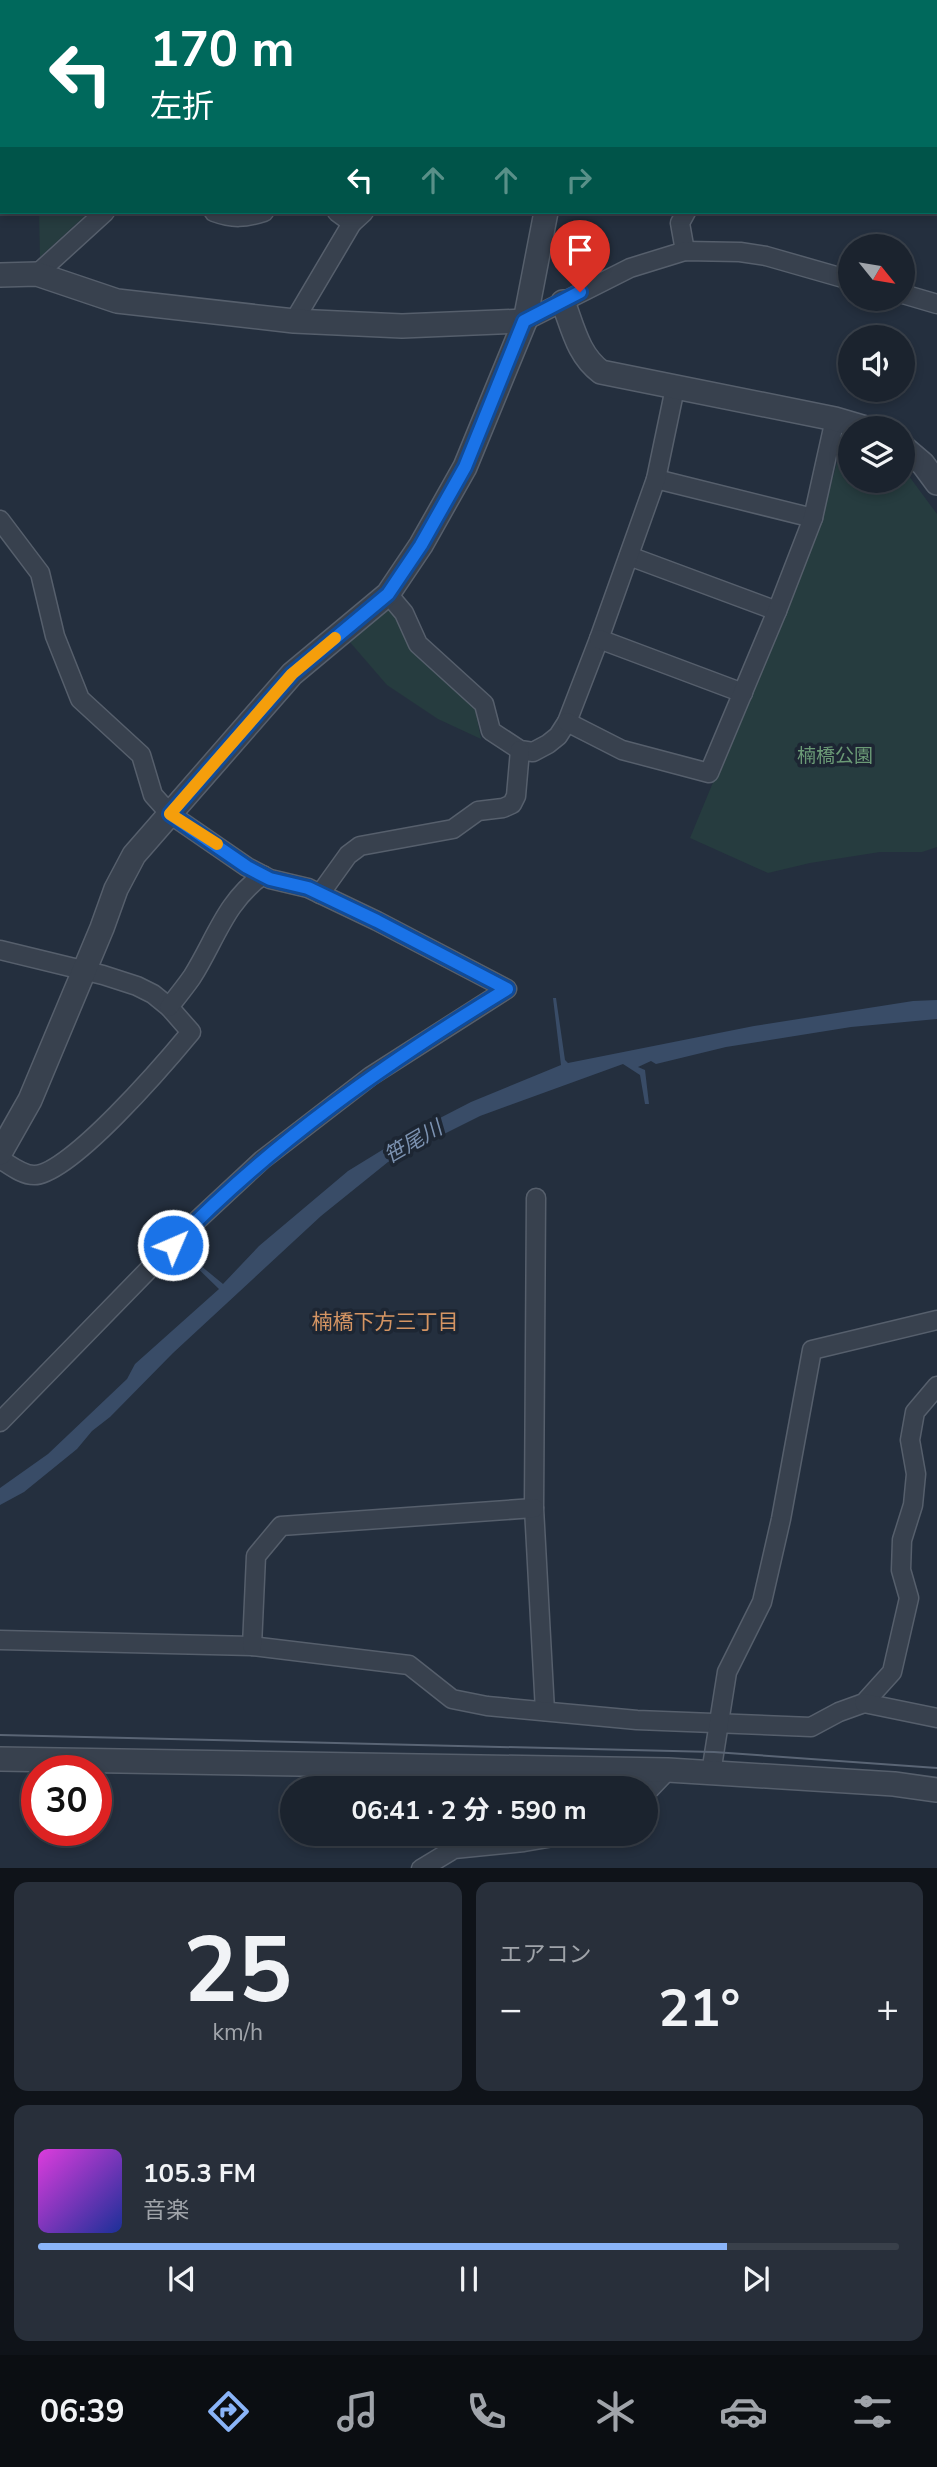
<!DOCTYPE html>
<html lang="ja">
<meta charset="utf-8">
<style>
:root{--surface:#1b232e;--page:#282f3a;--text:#f1f3f6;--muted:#a0a4aa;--line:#39404a;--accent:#8ab4f8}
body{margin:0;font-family:"Nunito Sans","Noto Sans JP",sans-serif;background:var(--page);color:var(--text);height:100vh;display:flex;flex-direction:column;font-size:26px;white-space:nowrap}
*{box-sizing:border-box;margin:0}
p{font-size:23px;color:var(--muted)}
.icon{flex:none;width:38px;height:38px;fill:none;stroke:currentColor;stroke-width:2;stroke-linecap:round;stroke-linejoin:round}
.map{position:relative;height:1868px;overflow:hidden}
.drawer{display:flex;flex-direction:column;gap:14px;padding:14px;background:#0f1319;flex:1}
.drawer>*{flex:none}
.guide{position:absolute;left:0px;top:0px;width:938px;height:214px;box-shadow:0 4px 10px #0003,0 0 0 2px var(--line);background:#00695c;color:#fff;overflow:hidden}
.needle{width:46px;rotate:120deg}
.buttons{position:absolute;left:838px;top:234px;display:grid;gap:14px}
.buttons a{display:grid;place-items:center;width:77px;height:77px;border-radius:50%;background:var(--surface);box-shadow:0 4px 10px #0003,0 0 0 2px var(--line);font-size:35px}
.speed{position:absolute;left:21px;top:1755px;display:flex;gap:14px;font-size:35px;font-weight:700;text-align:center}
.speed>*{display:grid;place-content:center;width:91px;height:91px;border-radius:50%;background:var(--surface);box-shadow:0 4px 10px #0003,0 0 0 2px var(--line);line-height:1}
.speed .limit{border:10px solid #d22;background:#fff;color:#111}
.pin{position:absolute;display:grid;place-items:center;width:60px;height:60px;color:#fff;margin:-72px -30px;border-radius:50% 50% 50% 0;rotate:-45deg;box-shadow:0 0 7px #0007}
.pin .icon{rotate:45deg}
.me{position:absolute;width:77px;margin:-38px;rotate:45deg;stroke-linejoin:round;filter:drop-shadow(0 0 5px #0008)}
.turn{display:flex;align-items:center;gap:24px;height:147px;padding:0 35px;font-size:32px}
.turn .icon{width:91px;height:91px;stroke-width:2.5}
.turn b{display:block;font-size:49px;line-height:60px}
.lanes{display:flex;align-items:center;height:66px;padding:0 35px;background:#0003;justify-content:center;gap:35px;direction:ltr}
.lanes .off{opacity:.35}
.big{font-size:52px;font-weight:700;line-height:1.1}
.drawer .tile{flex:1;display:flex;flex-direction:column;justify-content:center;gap:10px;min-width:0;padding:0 24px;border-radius:14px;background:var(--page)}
.drawer .dial{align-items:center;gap:0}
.dial b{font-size:91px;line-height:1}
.song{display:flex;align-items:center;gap:21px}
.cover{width:84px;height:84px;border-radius:10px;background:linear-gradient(135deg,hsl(300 70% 55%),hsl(230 70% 35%))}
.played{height:7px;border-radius:4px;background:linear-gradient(90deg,var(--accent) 80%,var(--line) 80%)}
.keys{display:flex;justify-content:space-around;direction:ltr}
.heat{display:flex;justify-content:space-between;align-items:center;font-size:38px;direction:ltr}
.drawer .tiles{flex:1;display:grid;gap:14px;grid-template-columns:1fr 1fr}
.tile:last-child{grid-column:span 2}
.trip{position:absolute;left:280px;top:1776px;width:378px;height:70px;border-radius:35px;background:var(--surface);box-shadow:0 4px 10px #0003,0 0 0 2px var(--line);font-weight:700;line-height:70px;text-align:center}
.tab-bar{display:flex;height:112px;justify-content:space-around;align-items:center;background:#0b0e12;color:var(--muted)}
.tab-bar .icon{width:49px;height:49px}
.tab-bar .current{color:var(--accent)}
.tab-bar b{font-size:32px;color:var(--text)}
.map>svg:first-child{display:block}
</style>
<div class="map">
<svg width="937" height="1869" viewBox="0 0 937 1869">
<rect width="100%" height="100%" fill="#242f3e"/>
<!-- green -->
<g fill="#263c3f">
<path d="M39 212H89L40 257Z"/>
<path d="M850 439V481H903V468L937 514V847L922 852H880L810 863 768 873 690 838 821 521 842 444Z"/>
<path d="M385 606 474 703 481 739 438 719 387 685 349 641Z"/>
</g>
<!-- water -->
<path fill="#394c67" d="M553 998H556L565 1060 568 1063 754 1026 913 1001 937 1000V1019L851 1027 726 1047 656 1064 651 1061 638 1067 645 1070 649 1104H645L640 1075 623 1064 480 1116 388 1162 321 1216 173 1353 110 1417 92 1431 77 1449 24 1492 0 1505V1488L48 1454 127 1379 135 1364 219 1289 187 1258 189 1256 223 1284 259 1246 348 1171 405 1136 471 1102 561 1065Z"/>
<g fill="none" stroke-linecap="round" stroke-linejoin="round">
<defs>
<g id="minor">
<path d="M181 0V2"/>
<path d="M808 2 809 0"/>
<path d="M936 99H937"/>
<path d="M214 212C233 219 245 218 264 212"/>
<path d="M337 212 352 223"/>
<path d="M685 251 680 223 686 212"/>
<path d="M37 274 105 212"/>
<path d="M903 294 937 304"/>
<path d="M294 321 352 223 364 212"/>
<path d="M525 321 630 268 685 251 740 252 766 256 850 280"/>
<path d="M656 479 813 518"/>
<path d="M0 520 40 573 55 636 80 699 141 755 153 795 170 814 247 867 270 879 308 888 377 921 507 989 371 1076 262 1160 190 1227 0 1422"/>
<path d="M629 556 777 611"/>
<path d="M388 594 404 613 418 644 484 704 491 731 520 750 533 752 548 744 558 736 567 722 599 639 656 479 675 388"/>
<path d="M599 639 743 693"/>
<path d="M567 722 622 750 709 773 777 611 813 518 835 419"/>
<path d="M320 894 348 855 360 846 453 829 478 811 503 808 512 804 516 796 520 750"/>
<path d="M0 950 103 975 137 986 153 994 169 1007 191 1032C167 1061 69 1176 34 1175 22 1175 10 1165 0 1159"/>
<path d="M169 1007C177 997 185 987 192 977 216 939 225 902 263 875"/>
<path d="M536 1198 534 1508 545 1711"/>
<path d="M0 1640 252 1646 409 1665 452 1699 487 1706 637 1720 811 1727 839 1712 864 1703 892 1672 909 1598 901 1570 902 1540 913 1505 916 1474 910 1440 915 1412 937 1386"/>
<path d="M252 1646 256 1556 281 1526 534 1508"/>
<path d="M864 1703 937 1718"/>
<path d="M711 1773 727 1672 762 1602 781 1519 812 1350 937 1320"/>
<path d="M646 1793 668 1770"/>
<path d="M421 1869 454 1849 524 1842 571 1834"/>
</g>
<g id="tertiary">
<path d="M509 0 512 2"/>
<path d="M0 275 37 274 117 301 294 321 402 326 525 321"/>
<path d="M563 302C573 328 578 355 601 372L835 419 869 429"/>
<path d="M903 447 923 464 937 483"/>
<path d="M0 1153 30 1100 102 928 116 889 134 855 292 674 388 594 421 545 465 467 525 321 546 212"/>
<path d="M0 1759 668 1770 894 1784 937 1790"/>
</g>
</defs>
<!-- minor casing -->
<use href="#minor" stroke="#565f6c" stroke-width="21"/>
<!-- tertiary casing -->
<use href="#tertiary" stroke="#565f6c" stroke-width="26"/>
<!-- minor -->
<use href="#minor" stroke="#38414e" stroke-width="18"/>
<!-- tertiary -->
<use href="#tertiary" stroke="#38414e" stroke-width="23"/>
<!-- tram -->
<path stroke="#5a6575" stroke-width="2" d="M0 1735 714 1752 937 1768"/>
</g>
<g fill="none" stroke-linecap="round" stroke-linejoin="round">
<defs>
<path id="route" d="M173 1245C272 1142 386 1063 507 989L377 921 308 888 270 879 247 867 170 814 292 674 388 594 421 545 465 467 524 321 580 292"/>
</defs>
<!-- route casing -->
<use href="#route" stroke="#114b97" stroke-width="18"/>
<!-- route -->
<use href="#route" stroke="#1a73e8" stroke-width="12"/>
<!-- slow -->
<path stroke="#f59e0b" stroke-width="12" d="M217 844 170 814 292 674 335 638"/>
</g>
<g text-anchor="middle" stroke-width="7" stroke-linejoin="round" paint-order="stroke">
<!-- park labels -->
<g font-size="19" fill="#6b9a76" stroke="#1d2633">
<text x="835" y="762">楠橋公園</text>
</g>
<!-- water labels -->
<g font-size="21" font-style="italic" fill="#7c92b1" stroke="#1d2633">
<text transform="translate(413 1142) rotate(-30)" y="7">笹尾川</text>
</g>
<!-- neighbourhood labels -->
<g font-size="21" fill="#d59563" stroke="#1d2633">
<text x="385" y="1329">楠橋下方三丁目</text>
</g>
</g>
</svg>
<div class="buttons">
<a><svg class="needle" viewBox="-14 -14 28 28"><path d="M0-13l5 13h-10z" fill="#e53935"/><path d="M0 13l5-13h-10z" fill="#a0a4aa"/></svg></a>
<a><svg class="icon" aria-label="sound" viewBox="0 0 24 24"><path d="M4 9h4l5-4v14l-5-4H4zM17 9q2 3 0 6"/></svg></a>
<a><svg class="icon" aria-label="layers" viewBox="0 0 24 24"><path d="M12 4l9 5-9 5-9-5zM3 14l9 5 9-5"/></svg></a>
</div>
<div class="speed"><div class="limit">30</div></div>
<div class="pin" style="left:580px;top:292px;background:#d93025"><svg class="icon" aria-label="arrive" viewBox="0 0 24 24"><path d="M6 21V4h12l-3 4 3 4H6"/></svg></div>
<svg class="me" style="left:173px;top:1245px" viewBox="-20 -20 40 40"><circle r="17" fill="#1a73e8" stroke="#fff" stroke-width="3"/><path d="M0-11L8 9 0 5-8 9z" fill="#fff"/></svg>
<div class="trip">06:41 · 2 分 · 590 m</div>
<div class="guide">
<div class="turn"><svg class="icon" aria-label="left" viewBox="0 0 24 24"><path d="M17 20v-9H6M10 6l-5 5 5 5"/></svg><div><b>170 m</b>左折</div></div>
<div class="lanes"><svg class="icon" aria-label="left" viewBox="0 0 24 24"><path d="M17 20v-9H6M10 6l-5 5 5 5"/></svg><svg class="icon off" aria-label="ahead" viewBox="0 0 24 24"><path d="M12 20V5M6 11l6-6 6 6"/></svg><svg class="icon off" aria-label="ahead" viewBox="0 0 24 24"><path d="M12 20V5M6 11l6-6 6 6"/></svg><svg class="icon off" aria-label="right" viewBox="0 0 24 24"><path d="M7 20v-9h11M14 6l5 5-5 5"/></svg></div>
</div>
</div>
<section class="drawer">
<div class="tiles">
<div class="tile dial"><b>25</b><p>km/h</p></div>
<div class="tile"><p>エアコン</p>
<div class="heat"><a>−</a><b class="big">21°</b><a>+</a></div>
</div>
<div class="tile">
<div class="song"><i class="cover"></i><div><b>105.3 FM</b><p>音楽</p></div></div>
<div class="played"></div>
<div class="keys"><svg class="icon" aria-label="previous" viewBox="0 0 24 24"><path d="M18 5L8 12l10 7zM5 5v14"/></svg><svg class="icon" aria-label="pause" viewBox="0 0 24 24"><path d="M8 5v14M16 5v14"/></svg><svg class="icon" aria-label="next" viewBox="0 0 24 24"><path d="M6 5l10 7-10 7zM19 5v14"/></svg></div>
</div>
</div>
</section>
<nav class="tab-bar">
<b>06:39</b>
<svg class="icon current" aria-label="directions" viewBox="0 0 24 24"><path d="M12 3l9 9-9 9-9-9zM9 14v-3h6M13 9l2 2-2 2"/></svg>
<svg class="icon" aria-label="music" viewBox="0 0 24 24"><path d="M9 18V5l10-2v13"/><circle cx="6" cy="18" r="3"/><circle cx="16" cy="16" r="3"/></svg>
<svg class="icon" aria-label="phone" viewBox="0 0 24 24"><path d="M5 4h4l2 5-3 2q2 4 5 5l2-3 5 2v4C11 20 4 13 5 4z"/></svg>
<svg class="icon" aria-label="climate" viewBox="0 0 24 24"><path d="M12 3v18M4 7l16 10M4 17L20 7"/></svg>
<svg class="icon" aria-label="car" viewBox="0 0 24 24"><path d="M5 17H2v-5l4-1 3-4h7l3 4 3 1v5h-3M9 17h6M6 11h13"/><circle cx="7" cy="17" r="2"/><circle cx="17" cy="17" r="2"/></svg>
<svg class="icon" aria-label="filters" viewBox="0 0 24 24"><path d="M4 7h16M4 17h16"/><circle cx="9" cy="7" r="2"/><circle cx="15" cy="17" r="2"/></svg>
</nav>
